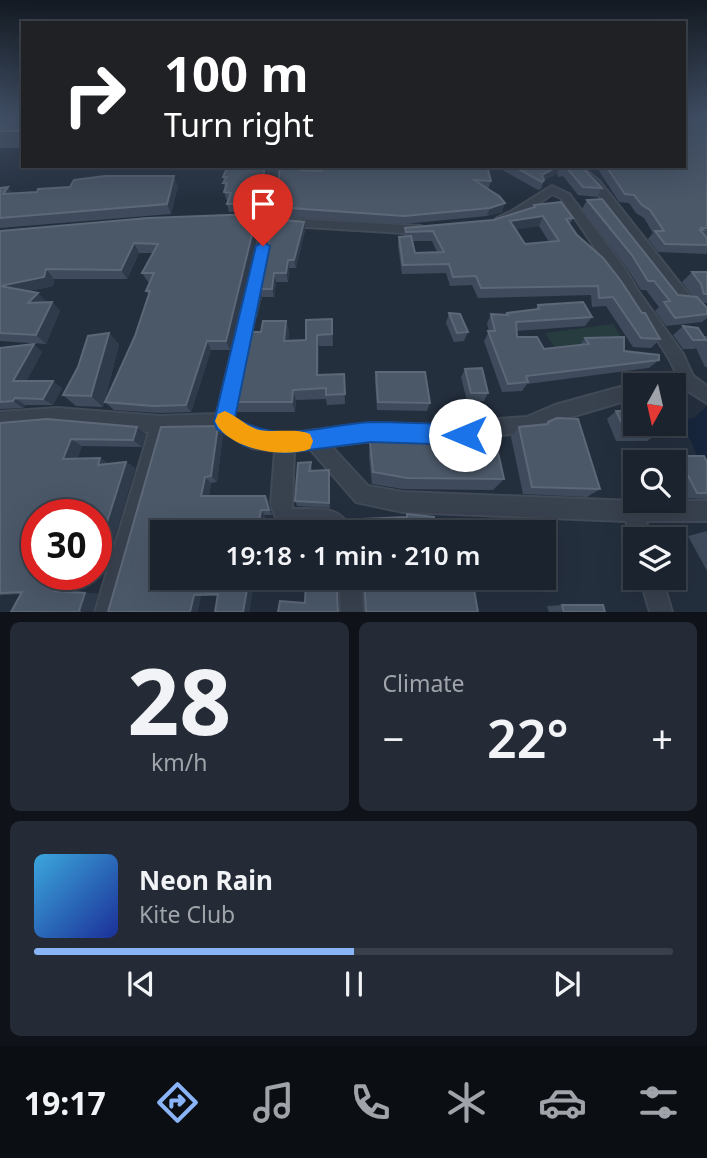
<!DOCTYPE html>
<meta charset="utf-8">
<style>
:root{--surface:#1b232e;--page:#242b36;--text:#f1f3f6;--muted:#a0a4aa;--line:#39404a;--accent:#8ab4f8}
body{margin:0;font-family:"Noto Sans",sans-serif;background:var(--page);color:var(--text);height:100vh;display:flex;flex-direction:column;font-size:26px;white-space:nowrap}
*{box-sizing:border-box;margin:0}
p{font-size:23px;color:var(--muted)}
.icon{flex:none;width:38px;height:38px;fill:none;stroke:currentColor;stroke-width:2;stroke-linecap:round;stroke-linejoin:round}
.map{position:relative;height:612px;overflow:hidden}
.panel{display:flex;flex-direction:column;gap:10px;padding:10px;background:#0f1319;flex:1}
.panel>*{flex:none}
.banner{position:absolute;left:21px;top:21px;width:665px;height:147px;border-radius:0px;box-shadow:0 7px 28px #0002,0 0 0 2px var(--line);background:#202124;color:#fff;overflow:hidden}
.needle{width:46px;rotate:188deg}
.fabs{position:absolute;left:623px;top:373px;display:grid;gap:14px}
.fabs a{display:grid;place-items:center;width:63px;height:63px;border-radius:0px;background:var(--surface);box-shadow:0 7px 28px #0002,0 0 0 2px var(--line);font-size:35px}
.speed{position:absolute;left:21px;top:499px;display:flex;gap:14px;font-size:35px;font-weight:700;text-align:center}
.speed>*{display:grid;place-content:center;width:91px;height:91px;border-radius:50%;background:var(--surface);box-shadow:0 7px 28px #0002,0 0 0 2px var(--line);line-height:1}
.speed .limit{border:10px solid #d22;background:#fff;color:#111}
.pin{position:absolute;display:grid;place-items:center;width:60px;height:60px;color:#fff;margin:-72px -30px;border-radius:50% 50% 50% 0;rotate:-45deg;box-shadow:0 0 7px #0007}
.pin .icon{rotate:45deg}
.me{position:absolute;width:77px;margin:-38px;rotate:270deg;stroke-linejoin:round;filter:drop-shadow(0 0 5px #0008)}
.turn{display:flex;align-items:center;gap:24px;height:147px;padding:0 28px;font-size:32px}
.turn .icon{width:91px;height:91px;stroke-width:2.5}
.turn b{display:block;font-size:49px;line-height:60px}
.big{font-size:52px;font-weight:600;line-height:1.1}
.panel .widget{flex:1;display:flex;flex-direction:column;justify-content:center;gap:10px;min-width:0;padding:0 24px;border-radius:10px;background:var(--page)}
.panel .dial{align-items:center;gap:0}
.dial b{font-size:91px;line-height:1}
.song{display:flex;align-items:center;gap:21px}
.cover{width:84px;height:84px;border-radius:10px;background:linear-gradient(135deg,hsl(200 70% 55%),hsl(230 70% 35%))}
.played{height:7px;border-radius:4px;background:linear-gradient(90deg,var(--accent) 50%,var(--line) 50%)}
.keys{display:flex;justify-content:space-around;direction:ltr}
.heat{display:flex;justify-content:space-between;align-items:center;font-size:38px;direction:ltr}
.panel .tiles{flex:1;display:grid;gap:10px;grid-template-columns:1fr 1fr}
.widget:last-child{grid-column:span 2}
.trip{position:absolute;left:150px;top:520px;width:406px;height:70px;border-radius:0px;background:var(--surface);box-shadow:0 7px 28px #0002,0 0 0 2px var(--line);font-weight:600;line-height:70px;text-align:center}
.menu{display:flex;height:112px;justify-content:space-around;align-items:center;background:#0b0e12;color:var(--muted)}
.menu .icon{width:49px;height:49px}
.menu .active{color:var(--accent)}
.menu b{font-size:32px;color:var(--text)}
.map>svg:first-child{display:block}
</style>
<div class="map">
<svg width="707" height="612" viewBox="0 0 707 612">
<rect width="100%" height="100%" fill="#242f3e"/>
<!-- green -->
<path fill="#263c3f" d="M613 324 624 342 557 351 545 333Z"/>
<!-- water -->
<path fill="#17263c" d="M707 406V465L697 455 681 420 694 418Z"/>
<g fill="none" stroke-linecap="round" stroke-linejoin="round">
<defs>
<g id="minor">
<path d="M270 166H280L275 218 421 226 427 230 421 234 274 225 233 418 254 430 285 434 371 423 465 426 498 419 527 417 555 405 635 383 639 385H635V398L557 421 527 433 498 435 465 444 371 441 331 446 368 486 403 492 633 501H707V521H646L651 539H635V547L626 521 403 512 356 502 310 449 294 451 292 509C319 510 341 504 352 532L286 529 279 526 271 505 275 451 252 448 222 430 166 432 117 612H95L149 432 57 424 0 428V412L57 408 160 416 217 414 263 221Z"/>
<path d="M565 166C581 166 588 171 600 182L689 295 691 299 689 303H679L592 186 581 175Z"/>
<path d="M552 186 569 194 623 266 640 294 683 354 693 376 707 386V403L685 389 674 390V385H649L651 380 677 375C666 348 646 326 630 302 608 267 585 232 561 198L552 194 520 217 503 222 497 218 512 211Z"/>
<path d="M339 578H361L363 612H341Z"/>
<path d="M640 578H662L672 612H650Z"/>
</g>
</defs>
<!-- minor casing -->
<use href="#minor" stroke="#414a57" stroke-width="4"/>
<!-- minor -->
<use href="#minor" fill="#38414e" fill-rule="evenodd"/>
</g>
<!-- wall -->
<g fill="#3f4b5c" fill-rule="evenodd">
<rect x="0" y="115" width="23" height="33"/>
<path d="M707 115V252L706 254 658 252 648 239 653 233 644 218 636 213 629 203 619 202 596 166H684Z"/>
<path d="M228 166H267L262 211 229 212 227 204 228 201H227L224 192 225 189 223 177Z"/>
<path d="M280 166H306L305 170 322 171 373 167 491 181 488 189 505 203 502 212 487 216 403 224 278 216 276 207Z"/>
<path d="M503 166H579L602 188 597 197 578 195 563 176 558 177 557 173 544 180 541 189 538 190 504 171Z"/>
<path d="M178 186 171 214 0 228V188L8 187 13 194Z"/>
<path d="M587 200 678 295 692 296 691 294 682 282 692 272H707V303H703L707 308V318L702 322 666 326 655 311 659 307 646 290H641L625 265 582 209Z"/>
<path d="M534 205 573 218 570 224 577 235 642 313 660 339 651 348 633 347 606 306 592 307 591 295 478 298 472 285 450 286 446 273 402 274 398 246 399 237 404 236 405 228 493 220 533 208ZM539 226 549 242 525 244 516 229ZM412 241H432L437 252 415 253Z"/>
<path d="M274 219 305 230 296 268H289L288 282H276L274 297H262L257 318 254 310Z"/>
<path d="M260 224 230 350H211L191 412 160 413 114 410 105 402 135 336 149 295 146 291 150 282H148L142 273 153 253H139L127 279H54L53 286 29 291 46 302H52L60 311 46 344 0 341V231Z"/>
<path d="M538 305 592 317 585 326 516 331 517 337 544 349 580 345 585 338 624 351 659 360 649 368 527 384 522 391 502 392 484 341 489 331 487 324 491 314 506 315 507 313 535 310Z"/>
<path d="M449 313 468 332 464 341 454 342 446 323Z"/>
<path d="M332 319 333 346H319L318 375 344 374 345 404 327 405 326 399 296 400 295 412H237L231 402 261 332 286 321 289 332 288 341 306 340Z"/>
<path d="M683 326 703 336H707V367H705L696 348 694 349H683L673 335Z"/>
<path d="M109 333 119 345 103 407 76 406 63 395Z"/>
<path d="M0 348 42 352 26 381 62 388 53 405H25L23 408 0 409Z"/>
<path d="M465 369 488 393 484 401H467L461 377Z"/>
<path d="M376 372 430 403 427 411 377 410 375 381Z"/>
<path d="M616 411 658 434 647 441H616L607 419Z"/>
<path d="M548 422 600 489 587 497 523 494 511 437 519 427 545 425Z"/>
<path d="M0 423 137 427 146 434 142 447 82 446 77 459 109 464 126 462 135 468 107 563H96V514H37L70 592 98 594 92 611 21 594 1 595 0 596Z"/>
<path d="M223 434 217 482 211 483 209 496H265L269 501 272 515H265L262 532H163L255 578 249 612H215L217 596H201L108 612Z"/>
<path d="M370 442 504 479 493 490 403 489 372 484 369 456Z"/>
<path d="M678 456 707 462V499L683 498 674 479V462H668Z"/>
<path d="M311 462 312 471 330 476V508L297 506 295 501Z"/>
<path d="M707 531V571L688 536Z"/>
<path d="M363 578H472L478 612H365Z"/>
<path d="M562 605 605 612H549L547 606Z"/>
</g>
<!-- shaded-wall -->
<g fill="#2f3b4b">
<path d="M265 166H267L262 211 260 203Z"/>
<path d="M558 166H560L557 173 541 182 542 175Z"/>
<path d="M174 176 178 186 171 214 167 204Z"/>
<path d="M8 187 15 196 3 194Z"/>
<path d="M505 203 502 212 487 216 490 208Z"/>
<path d="M257 214 260 224 230 350 226 341Z"/>
<path d="M543 216 539 226 507 231 510 221Z"/>
<path d="M304 222 305 230 296 268 294 260Z"/>
<path d="M134 243 139 253 127 279 121 270Z"/>
<path d="M288 260 289 268 288 282 286 273Z"/>
<path d="M46 269 54 279 53 286 10 295 0 286Z"/>
<path d="M274 273 276 282 274 297 272 289Z"/>
<path d="M260 289 262 297 257 318 254 310Z"/>
<path d="M38 293 47 302 28 303Z"/>
<path d="M52 302 60 311 46 344 36 335Z"/>
<path d="M286 321 289 332 287 352 284 341Z"/>
<path d="M109 333 119 345 103 407 91 396Z"/>
<path d="M317 335 319 346 318 385 317 375Z"/>
<path d="M207 341 211 350 191 412 186 405Z"/>
<path d="M34 344 42 352 23 388 13 381Z"/>
<path d="M53 381 62 388 53 405 43 399Z"/>
<path d="M293 390 296 400 295 412 292 402Z"/>
<path d="M15 398 25 405 23 408 13 401Z"/>
<path d="M218 426 223 434 217 482 211 476Z"/>
<path d="M137 427 146 434 142 447 133 440Z"/>
<path d="M71 439 82 446 75 466 63 459Z"/>
<path d="M100 458 110 464 98 465Z"/>
<path d="M126 462 135 468 107 563 96 560V557Z"/>
<path d="M329 470 330 476V508L329 503Z"/>
<path d="M205 477 211 483 208 502 201 496Z"/>
<path d="M265 496 269 501 272 515 269 510Z"/>
<path d="M261 510 265 515 262 532H257Z"/>
<path d="M61 574H76L69 593 55 591Z"/>
<path d="M249 578H255L249 612H243Z"/>
<path d="M336 578H337L339 612H338Z"/>
<path d="M85 593 98 594 93 612H80L79 611Z"/>
<path d="M194 595 201 596 198 612H190Z"/>
</g>
<!-- building -->
<g fill="#4b5868" stroke="#5c6777" stroke-width="2" fill-rule="evenodd">
<rect x="0" y="115" width="23" height="16"/>
<path d="M684 115H707V228H701L703 230H700L707 238V245L665 244 655 231H664L650 210 642 205 634 195 625 194 606 166H684Z"/>
<path d="M228 166H265L260 203 227 204 231 193 224 192 227 183H223L227 177H223Z"/>
<path d="M280 166H303L302 170 322 171 323 166H373L372 167 393 168 394 166H487L491 181 474 180 499 196 505 203 490 208 404 216 276 207Z"/>
<path d="M513 166H558L542 175 544 180 542 182Z"/>
<path d="M561 166H579L583 168 602 188 583 187 567 168H562Z"/>
<path d="M105 176H174L167 204 0 218V188L8 187 3 194 37 192 38 189 70 187 74 180Z"/>
<path d="M602 199 678 295 697 297 707 308V314L675 318 664 302 670 301 654 281H648L632 255 587 200Z"/>
<path d="M561 202 573 218 566 219 577 235 603 258 621 281 642 313H645L660 339 641 338 613 297 599 298 598 286 481 288 476 276 453 277 449 264 403 265 399 237 411 236 415 253 444 252 433 231 406 232 405 228 493 220 535 207 534 205ZM543 216 559 241 525 244 510 221Z"/>
<path d="M257 214 226 341H207L186 405 153 406 105 402 135 336 150 291H146L154 273H142L158 244 134 243 121 270 46 269 44 277 0 286V231L148 218Z"/>
<path d="M274 219 304 222 294 260H288L286 273H274L272 289H260L254 310Z"/>
<path d="M692 272H707V294H704L701 284Z"/>
<path d="M0 286 38 293 28 303 52 302 36 335 0 333Z"/>
<path d="M583 302 592 317 516 322 517 337H537L544 349 589 344 585 338 624 337V351L659 355V360L526 376 528 382 508 384 488 331H495L491 314 508 315 507 313 539 309 538 305Z"/>
<path d="M449 313 460 314 468 332 457 333Z"/>
<path d="M332 319V334L317 335V375L344 374 345 394 326 395V388L293 390 292 402H231L249 332H261L263 321H286L284 341 306 340V320Z"/>
<path d="M683 326 698 328 706 340H693Z"/>
<path d="M109 333 91 396 63 395 78 367 88 336Z"/>
<path d="M34 344 13 381H53L43 399 15 398 13 401 0 402V348Z"/>
<path d="M482 368 488 393H471L465 369Z"/>
<path d="M376 372H425L430 403 378 402Z"/>
<path d="M616 411H635V424H653L658 434H627Z"/>
<path d="M557 418 578 419 600 489 532 487 519 427 548 424V422Z"/>
<path d="M47 419 137 427 133 440 71 439 63 459 100 458 98 465 126 462 96 557V514H37V574H61L55 591 85 593 79 611 80 612H11L22 592 0 593V423Z"/>
<path d="M218 426 211 476 205 477 201 496H265L269 510H261L257 532H163V578H249L243 612H215L218 594 194 595 190 612H108L161 427Z"/>
<path d="M495 439 504 479 407 478 373 472 370 442Z"/>
<path d="M678 456H704L707 462V493H697Z"/>
<path d="M311 462 309 471 329 470V503L295 501 298 463Z"/>
<path d="M407 514 434 517V523L465 527 466 532H364L363 519 407 517Z"/>
<path d="M289 528 310 529 309 532H288Z"/>
<path d="M306 578H336L338 612H278L280 601 305 603Z"/>
<path d="M364 578H472L478 612H366Z"/>
<path d="M562 605H603L605 612H564Z"/>
</g>
<!-- sky -->
<linearGradient id="sky" x2="0" y2="1"><stop stop-color="#141a22"/><stop offset="0.57" stop-color="#3f4d63"/><stop offset="1" stop-color="#3f4d63" stop-opacity="0"/></linearGradient>
<rect width="707" height="201" fill="url(#sky)"/>
<!-- route -->
<path fill="#1a73e8" stroke="#114b97" stroke-width="2" d="M263 242 270 246 235 418C284 446 321 424 372 422 403 422 434 424 465 425L472 428 475 435 472 442 465 445 371 442 285 453 245 446 217 429 214 422 256 246Z"/>
<!-- slow -->
<path fill="#f59e0b" d="M225 411C237 416 247 427 259 430 275 433 295 428 310 434L313 441 310 449C283 459 227 449 215 421L218 414Z"/>
</svg>
<div class="fabs">
<a><svg class="needle" viewBox="-14 -14 28 28"><path d="M0-13l5 13h-10z" fill="#e53935"/><path d="M0 13l5-13h-10z" fill="#a0a4aa"/></svg></a>
<a><svg class="icon" aria-label="search" viewBox="0 0 24 24"><circle cx="10" cy="10" r="6"/><path d="M15 15l6 6"/></svg></a>
<a><svg class="icon" aria-label="layers" viewBox="0 0 24 24"><path d="M12 4l9 5-9 5-9-5zM3 14l9 5 9-5"/></svg></a>
</div>
<div class="speed"><div class="limit">30</div></div>
<div class="pin" style="left:263px;top:246px;background:#d93025"><svg class="icon" aria-label="arrive" viewBox="0 0 24 24"><path d="M6 21V4h12l-3 4 3 4H6"/></svg></div>
<svg class="me" style="left:465px;top:435px" viewBox="-20 -20 40 40"><circle r="19" fill="#fff"/><path d="M0-13L10 11 0 6-10 11z" fill="#1a73e8"/></svg>
<div class="trip">19:18 · 1 min · 210 m</div>
<div class="banner">
<div class="turn"><svg class="icon" aria-label="right" viewBox="0 0 24 24"><path d="M7 20v-9h11M14 6l5 5-5 5"/></svg><div><b>100 m</b>Turn right</div></div>
</div>
</div>
<section class="panel">
<div class="tiles">
<div class="widget dial"><b>28</b><p>km/h</p></div>
<div class="widget"><p>Climate</p>
<div class="heat"><a>−</a><b class="big">22°</b><a>+</a></div>
</div>
<div class="widget">
<div class="song"><i class="cover"></i><div><b>Neon Rain</b><p>Kite Club</p></div></div>
<div class="played"></div>
<div class="keys"><svg class="icon" aria-label="previous" viewBox="0 0 24 24"><path d="M18 5L8 12l10 7zM5 5v14"/></svg><svg class="icon" aria-label="pause" viewBox="0 0 24 24"><path d="M8 5v14M16 5v14"/></svg><svg class="icon" aria-label="next" viewBox="0 0 24 24"><path d="M6 5l10 7-10 7zM19 5v14"/></svg></div>
</div>
</div>
</section>
<nav class="menu">
<b>19:17</b>
<svg class="icon active" aria-label="directions" viewBox="0 0 24 24"><path d="M12 3l9 9-9 9-9-9zM9 14v-3h6M13 9l2 2-2 2"/></svg>
<svg class="icon" aria-label="music" viewBox="0 0 24 24"><path d="M9 18V5l10-2v13"/><circle cx="6" cy="18" r="3"/><circle cx="16" cy="16" r="3"/></svg>
<svg class="icon" aria-label="phone" viewBox="0 0 24 24"><path d="M5 4h4l2 5-3 2q2 4 5 5l2-3 5 2v4C11 20 4 13 5 4z"/></svg>
<svg class="icon" aria-label="climate" viewBox="0 0 24 24"><path d="M12 3v18M4 7l16 10M4 17L20 7"/></svg>
<svg class="icon" aria-label="car" viewBox="0 0 24 24"><path d="M5 17H2v-5l4-1 3-4h7l3 4 3 1v5h-3M9 17h6M6 11h13"/><circle cx="7" cy="17" r="2"/><circle cx="17" cy="17" r="2"/></svg>
<svg class="icon" aria-label="filters" viewBox="0 0 24 24"><path d="M4 7h16M4 17h16"/><circle cx="9" cy="7" r="2"/><circle cx="15" cy="17" r="2"/></svg>
</nav>
